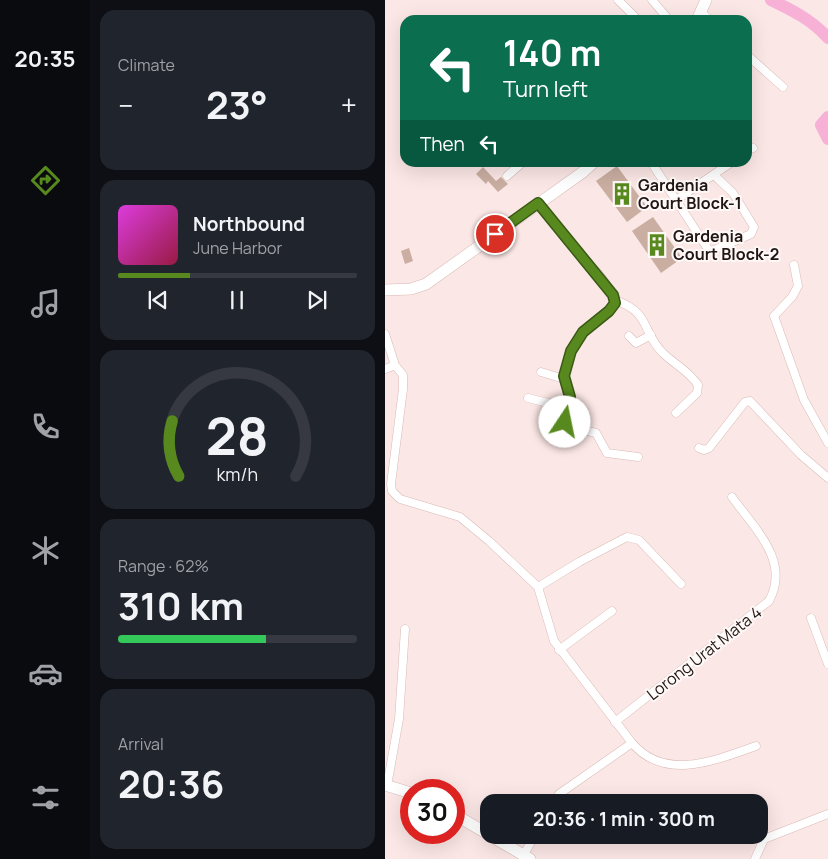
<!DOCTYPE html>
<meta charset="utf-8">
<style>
:root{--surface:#171b24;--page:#20242c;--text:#f1f3f6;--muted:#9ea1a6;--line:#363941;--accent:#57891e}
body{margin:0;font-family:Manrope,sans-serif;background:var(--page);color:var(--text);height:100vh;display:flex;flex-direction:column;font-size:19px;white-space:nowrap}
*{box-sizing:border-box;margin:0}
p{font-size:16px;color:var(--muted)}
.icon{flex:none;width:28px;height:28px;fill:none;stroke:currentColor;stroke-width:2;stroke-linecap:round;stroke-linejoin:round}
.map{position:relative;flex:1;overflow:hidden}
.panel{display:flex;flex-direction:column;gap:10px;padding:10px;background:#0d0f14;width:295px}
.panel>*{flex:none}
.guide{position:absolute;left:15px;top:15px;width:352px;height:152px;border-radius:15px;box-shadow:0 5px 20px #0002;background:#0b6e4f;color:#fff;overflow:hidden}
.speed{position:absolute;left:15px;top:779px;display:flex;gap:10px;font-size:25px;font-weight:700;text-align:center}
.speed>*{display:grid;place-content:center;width:65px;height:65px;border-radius:50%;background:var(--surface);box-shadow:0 5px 20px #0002;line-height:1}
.speed .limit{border:8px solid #d22;background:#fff;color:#111}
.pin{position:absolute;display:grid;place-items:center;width:42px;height:42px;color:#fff;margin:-21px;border:2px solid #fff;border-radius:50%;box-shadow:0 1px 5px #0007}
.me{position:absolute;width:55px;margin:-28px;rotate:11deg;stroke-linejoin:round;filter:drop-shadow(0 0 4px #0008)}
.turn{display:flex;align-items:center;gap:18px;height:105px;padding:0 20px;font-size:22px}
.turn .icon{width:65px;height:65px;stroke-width:2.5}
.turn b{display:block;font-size:35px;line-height:42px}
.then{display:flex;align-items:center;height:48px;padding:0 20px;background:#0003;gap:10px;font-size:19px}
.big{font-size:38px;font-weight:700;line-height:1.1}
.panel .widget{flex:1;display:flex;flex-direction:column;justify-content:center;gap:8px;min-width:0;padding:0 18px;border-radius:15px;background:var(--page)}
.panel .dial{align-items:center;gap:0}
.dial svg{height:130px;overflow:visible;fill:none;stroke:var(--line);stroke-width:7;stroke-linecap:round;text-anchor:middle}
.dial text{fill:var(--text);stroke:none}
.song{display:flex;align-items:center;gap:15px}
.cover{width:60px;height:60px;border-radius:8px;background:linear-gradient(135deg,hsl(300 70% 55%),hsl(340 70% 35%))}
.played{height:5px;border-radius:2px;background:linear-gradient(90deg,var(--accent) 30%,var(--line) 30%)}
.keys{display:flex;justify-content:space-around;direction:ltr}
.heat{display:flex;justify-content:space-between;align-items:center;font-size:28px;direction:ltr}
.charge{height:8px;border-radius:4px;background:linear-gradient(90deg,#34c759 62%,var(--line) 0)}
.trip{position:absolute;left:95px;top:794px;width:288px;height:50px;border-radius:15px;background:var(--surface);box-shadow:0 5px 20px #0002;font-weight:700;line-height:50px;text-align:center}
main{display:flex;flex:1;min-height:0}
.menu{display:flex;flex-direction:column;width:90px;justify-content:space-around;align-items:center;background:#090b0e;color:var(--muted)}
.menu .icon{width:35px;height:35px}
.menu .current{color:var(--accent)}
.menu b{font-size:22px;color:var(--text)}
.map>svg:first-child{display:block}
</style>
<main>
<nav class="menu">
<b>20:35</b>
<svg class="icon current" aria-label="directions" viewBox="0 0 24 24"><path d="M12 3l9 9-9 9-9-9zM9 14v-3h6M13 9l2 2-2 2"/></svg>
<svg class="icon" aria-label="music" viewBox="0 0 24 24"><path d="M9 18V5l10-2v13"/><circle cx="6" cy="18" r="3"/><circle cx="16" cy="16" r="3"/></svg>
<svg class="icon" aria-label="phone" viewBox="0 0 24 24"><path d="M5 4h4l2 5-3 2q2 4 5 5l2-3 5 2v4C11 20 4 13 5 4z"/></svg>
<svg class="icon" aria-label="climate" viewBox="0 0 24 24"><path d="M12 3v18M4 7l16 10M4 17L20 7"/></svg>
<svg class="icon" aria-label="car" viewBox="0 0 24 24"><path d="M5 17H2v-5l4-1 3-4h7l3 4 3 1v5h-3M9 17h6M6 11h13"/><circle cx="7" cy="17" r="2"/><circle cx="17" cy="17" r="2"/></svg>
<svg class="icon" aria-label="filters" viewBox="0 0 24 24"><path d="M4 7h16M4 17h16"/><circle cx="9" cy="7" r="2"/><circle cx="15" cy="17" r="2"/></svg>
</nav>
<section class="panel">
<div class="widget"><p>Climate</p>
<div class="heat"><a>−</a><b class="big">23°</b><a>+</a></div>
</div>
<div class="widget">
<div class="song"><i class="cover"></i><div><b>Northbound</b><p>June Harbor</p></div></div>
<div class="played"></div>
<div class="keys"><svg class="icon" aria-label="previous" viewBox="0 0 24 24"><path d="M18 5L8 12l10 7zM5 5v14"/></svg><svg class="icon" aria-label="pause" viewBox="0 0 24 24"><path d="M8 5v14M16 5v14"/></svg><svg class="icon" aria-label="next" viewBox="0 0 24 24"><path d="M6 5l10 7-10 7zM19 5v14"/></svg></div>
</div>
<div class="widget dial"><svg viewBox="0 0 100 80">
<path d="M14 69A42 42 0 1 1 86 69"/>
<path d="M14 69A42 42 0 0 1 10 35" stroke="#57891e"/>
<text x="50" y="56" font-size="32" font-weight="700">28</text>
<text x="50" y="72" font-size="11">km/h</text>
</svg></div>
<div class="widget"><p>Range · 62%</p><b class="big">310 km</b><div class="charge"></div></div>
<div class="widget"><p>Arrival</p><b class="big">20:36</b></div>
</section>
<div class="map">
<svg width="443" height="859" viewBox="0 0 443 859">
<rect width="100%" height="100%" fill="#fbe7e5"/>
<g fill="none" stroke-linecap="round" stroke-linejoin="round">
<!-- river -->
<g stroke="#f7b1d7" stroke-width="12">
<path d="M386 0C407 10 427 20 443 38"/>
<path d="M443 117 436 125 443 139"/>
</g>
</g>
<!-- building -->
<g fill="#c9aea1">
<path d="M232 166 262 207 242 222 211 181Z"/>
<path d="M98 167 111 181 116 177 123 184 113 192 103 181 101 184 91 174Z"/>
<path d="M268 217 297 258 276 273 247 231Z"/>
<path d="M24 248 28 261 20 264 16 251Z"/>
</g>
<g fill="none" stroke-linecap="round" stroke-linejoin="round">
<defs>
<g id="street">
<path d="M233 0 253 20"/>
<path d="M267 0 284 20"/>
<path d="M316 12 325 20"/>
<path d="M362 55 398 87"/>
<path d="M362 151 368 148"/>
<path d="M266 162 323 249 327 251 366 234 369 227 348 193 329 175"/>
<path d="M122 176 138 162"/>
<path d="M291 200 347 162"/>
<path d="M153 203C164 217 174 231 185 244 201 261 221 278 230 300L224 311 198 332 186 351 179 376 185 397 181 426 211 433 222 453 253 457"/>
<path d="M409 265 413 286 407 297 389 316 419 400 443 443"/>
<path d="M230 300C267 313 256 332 278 353 289 364 304 371 313 385L312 393 291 413"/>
<path d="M0 334 9 362 8 366 0 369"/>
<path d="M244 336 251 343 266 335"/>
<path d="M9 364 18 375V389L6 484 7 491 15 499 75 517 104 541 153 587 169 641 247 743 174 794 169 802"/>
<path d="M156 372 179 379"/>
<path d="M143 398 183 408"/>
<path d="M314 448 319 450 324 448 360 402 365 401 416 455 443 478"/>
<path d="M153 587 194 562 242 537 254 540 296 584"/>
<path d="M426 618 443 664"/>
<path d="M174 650 227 611"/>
<path d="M230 722 384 601C406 561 369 528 347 497"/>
<path d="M247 743C280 782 331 760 371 746"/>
<path d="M2 786 14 719 20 629"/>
<path d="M138 856 150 835"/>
<path d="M370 859 379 839 443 814"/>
</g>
<g id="secondary">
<path d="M312 20 321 0"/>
<path d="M0 290 26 289 41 284 198 172 209 162"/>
<path d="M0 785 26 793"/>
<path d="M69 814 145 859"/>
</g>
</defs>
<!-- street casing -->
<use href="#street" stroke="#d8bab6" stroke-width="9"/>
<!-- secondary casing -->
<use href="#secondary" stroke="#d8bab6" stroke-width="12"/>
<!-- street -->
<use href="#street" stroke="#fff" stroke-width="8"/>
<!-- secondary -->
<use href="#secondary" stroke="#fff" stroke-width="11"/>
</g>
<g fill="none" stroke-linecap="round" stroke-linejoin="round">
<defs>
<path id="route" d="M110 234 153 203 228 295 230 303 224 311 198 332 186 351 179 376 185 397 180 422"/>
</defs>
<!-- route casing -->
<use href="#route" stroke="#395914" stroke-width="12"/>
<!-- route -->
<use href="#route" stroke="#57891e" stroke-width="9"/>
</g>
<!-- icons -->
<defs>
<symbol id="building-bare" viewBox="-9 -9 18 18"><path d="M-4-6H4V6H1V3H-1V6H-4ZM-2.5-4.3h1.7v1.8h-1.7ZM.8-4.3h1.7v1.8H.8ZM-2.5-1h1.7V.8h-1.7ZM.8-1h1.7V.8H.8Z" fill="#57891e" stroke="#fef8f7" stroke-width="2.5" paint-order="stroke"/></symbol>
</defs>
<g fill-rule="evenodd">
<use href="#building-bare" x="221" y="178" width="32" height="32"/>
<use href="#building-bare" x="256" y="229" width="32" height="32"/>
</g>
<g text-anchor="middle" stroke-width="4" stroke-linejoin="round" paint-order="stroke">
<!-- poi labels -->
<g font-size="16" font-weight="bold" fill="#201614" stroke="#fef8f7" text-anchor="start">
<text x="253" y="191">Gardenia<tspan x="253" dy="18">Court Block-1</tspan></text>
<text x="288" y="242">Gardenia<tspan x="288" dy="18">Court Block-2</tspan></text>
</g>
<!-- street labels -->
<g font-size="16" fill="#201614" stroke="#fef8f7">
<text transform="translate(319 653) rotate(-38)" y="6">Lorong Urat Mata 4</text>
</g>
</g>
</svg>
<div class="speed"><div class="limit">30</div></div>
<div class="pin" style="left:110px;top:234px;background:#d93025"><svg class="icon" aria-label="arrive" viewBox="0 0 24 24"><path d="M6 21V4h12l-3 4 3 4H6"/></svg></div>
<svg class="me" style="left:180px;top:422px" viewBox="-20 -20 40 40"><circle r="19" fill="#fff"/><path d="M0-13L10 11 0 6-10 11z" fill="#57891e"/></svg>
<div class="trip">20:36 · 1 min · 300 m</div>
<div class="guide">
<div class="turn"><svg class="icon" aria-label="left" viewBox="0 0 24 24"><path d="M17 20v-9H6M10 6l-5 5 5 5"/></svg><div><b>140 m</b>Turn left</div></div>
<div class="then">Then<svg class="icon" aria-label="left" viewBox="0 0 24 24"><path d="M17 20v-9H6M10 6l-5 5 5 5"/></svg></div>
</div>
</div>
</main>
